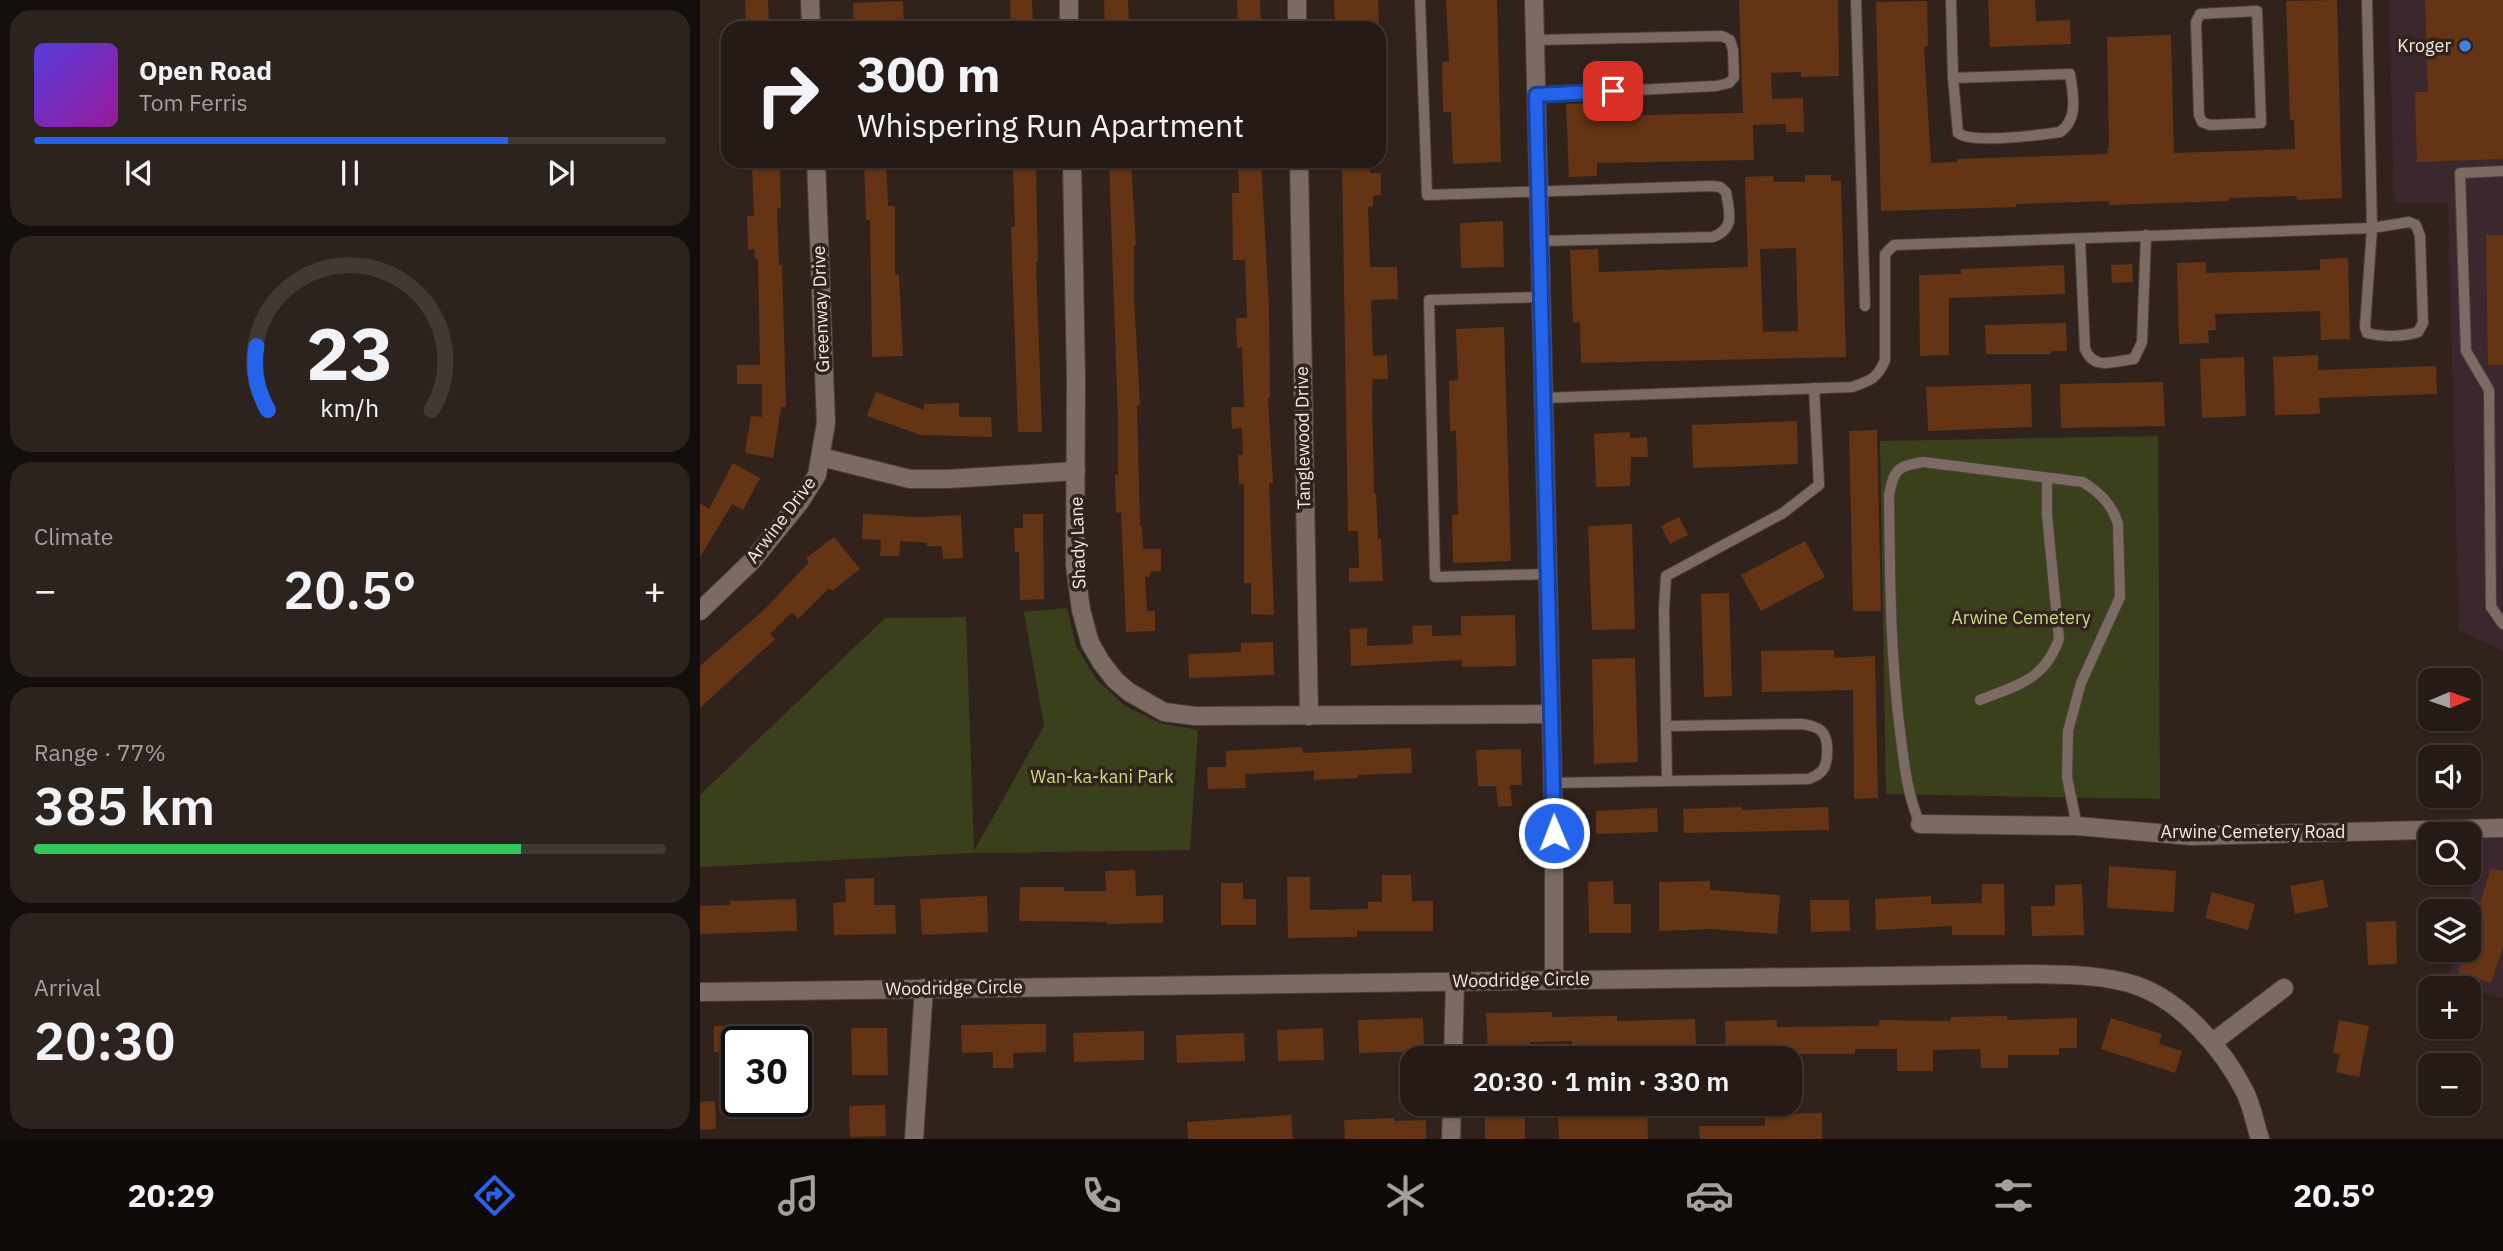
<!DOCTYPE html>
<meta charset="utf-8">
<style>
:root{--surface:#251a15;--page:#2d231e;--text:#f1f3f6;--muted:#a3a1a0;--line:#423834;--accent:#2563eb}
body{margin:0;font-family:"IBM Plex Sans",sans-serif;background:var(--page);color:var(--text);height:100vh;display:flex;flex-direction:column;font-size:26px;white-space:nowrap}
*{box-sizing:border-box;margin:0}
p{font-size:23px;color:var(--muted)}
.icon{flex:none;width:38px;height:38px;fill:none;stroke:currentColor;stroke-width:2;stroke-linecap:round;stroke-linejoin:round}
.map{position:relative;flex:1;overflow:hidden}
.sheet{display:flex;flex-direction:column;gap:10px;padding:10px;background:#140e0c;width:700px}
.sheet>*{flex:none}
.guide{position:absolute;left:21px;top:21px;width:665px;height:147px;border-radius:21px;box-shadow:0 2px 5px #0004,0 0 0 2px var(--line);background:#251a15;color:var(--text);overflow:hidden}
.needle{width:46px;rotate:88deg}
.tools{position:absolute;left:1718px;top:668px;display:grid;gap:14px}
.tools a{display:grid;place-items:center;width:63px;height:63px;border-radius:14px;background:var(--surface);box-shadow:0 2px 5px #0004,0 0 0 2px var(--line);font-size:35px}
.speed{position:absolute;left:21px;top:1026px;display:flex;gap:14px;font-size:35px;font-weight:700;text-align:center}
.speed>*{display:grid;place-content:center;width:91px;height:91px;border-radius:50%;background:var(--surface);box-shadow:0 2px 5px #0004,0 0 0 2px var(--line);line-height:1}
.speed .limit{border:4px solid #111;border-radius:10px;background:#fff;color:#111}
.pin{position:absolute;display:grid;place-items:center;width:60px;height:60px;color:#fff;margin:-30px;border-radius:14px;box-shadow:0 4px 10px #0006}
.me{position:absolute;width:77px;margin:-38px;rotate:359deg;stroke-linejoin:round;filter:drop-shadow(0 0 5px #0008)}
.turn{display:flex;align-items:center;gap:24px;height:147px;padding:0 21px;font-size:32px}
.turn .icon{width:91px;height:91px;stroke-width:2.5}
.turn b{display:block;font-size:49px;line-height:60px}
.big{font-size:52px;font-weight:600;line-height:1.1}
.sheet .widget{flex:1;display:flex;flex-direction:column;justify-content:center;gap:10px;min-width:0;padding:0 24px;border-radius:21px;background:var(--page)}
.sheet .dial{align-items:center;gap:0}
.dial svg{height:182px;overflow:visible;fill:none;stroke:var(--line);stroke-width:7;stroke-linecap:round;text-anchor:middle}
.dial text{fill:var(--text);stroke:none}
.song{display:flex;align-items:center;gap:21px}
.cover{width:84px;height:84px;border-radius:10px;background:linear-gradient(135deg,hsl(250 70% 55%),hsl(300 70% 35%))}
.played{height:7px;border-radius:4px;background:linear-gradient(90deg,var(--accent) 75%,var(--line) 75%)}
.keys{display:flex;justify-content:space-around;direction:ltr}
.heat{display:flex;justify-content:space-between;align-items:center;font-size:38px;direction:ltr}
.charge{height:10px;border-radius:5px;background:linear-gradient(90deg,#34c759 77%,var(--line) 0)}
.trip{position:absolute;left:700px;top:1046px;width:402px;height:70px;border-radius:21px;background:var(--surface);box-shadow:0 2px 5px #0004,0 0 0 2px var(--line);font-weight:600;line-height:70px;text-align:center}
.tab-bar{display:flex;height:112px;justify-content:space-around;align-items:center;background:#0f0a08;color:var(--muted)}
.tab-bar .icon{width:49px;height:49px}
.tab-bar .selected{color:var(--accent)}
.tab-bar b{font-size:32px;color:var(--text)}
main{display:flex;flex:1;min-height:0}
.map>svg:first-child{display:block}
</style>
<main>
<section class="sheet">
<div class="widget">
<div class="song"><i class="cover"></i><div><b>Open Road</b><p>Tom Ferris</p></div></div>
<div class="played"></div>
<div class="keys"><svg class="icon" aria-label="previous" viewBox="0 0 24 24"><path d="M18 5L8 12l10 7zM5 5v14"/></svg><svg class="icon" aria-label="pause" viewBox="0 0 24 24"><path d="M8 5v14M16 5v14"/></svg><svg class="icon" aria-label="next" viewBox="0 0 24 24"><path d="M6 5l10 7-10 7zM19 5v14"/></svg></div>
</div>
<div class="widget dial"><svg viewBox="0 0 100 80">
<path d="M14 69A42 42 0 1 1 86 69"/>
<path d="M14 69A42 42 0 0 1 9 41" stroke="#2563eb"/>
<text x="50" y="56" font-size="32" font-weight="700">23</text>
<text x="50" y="72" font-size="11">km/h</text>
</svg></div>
<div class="widget"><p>Climate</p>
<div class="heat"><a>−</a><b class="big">20.5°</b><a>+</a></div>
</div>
<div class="widget"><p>Range · 77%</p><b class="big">385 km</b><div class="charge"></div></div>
<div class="widget"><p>Arrival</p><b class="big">20:30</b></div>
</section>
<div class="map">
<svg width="1803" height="1139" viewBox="0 0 1803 1139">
<rect width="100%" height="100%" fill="#31231c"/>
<!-- commercial -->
<g fill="#3b282e">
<path d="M1689 0H1803V651L1759 630 1748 202 1694 203Z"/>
<path d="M1784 839H1803V998L1747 984 1756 950H1769V912H1766Z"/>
</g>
<!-- green -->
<g fill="#3a401c">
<path d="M1458 436 1460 799 1186 794 1180 441Z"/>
<path d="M367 608 376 646 396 679 425 706 460 723 498 730 490 850 273 853 0 867V795L185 618 266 617 274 851 344 726 324 612Z"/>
</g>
<!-- building -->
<g fill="#643415" fill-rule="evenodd">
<path d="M45 0H68L69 28H46Z"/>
<path d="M310 0H332L333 28H311Z"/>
<path d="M404 0H428L429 28H405Z"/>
<path d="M537 0H560L561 28H538Z"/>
<path d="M634 0H678L679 28H635Z"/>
<path d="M746 0H797L801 162 753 164 751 112H743L742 62 749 61Z"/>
<path d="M1039 0H1138L1139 76 1101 77V72L1071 73 1072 99 1103 98 1104 132H1086V124L1053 125 1054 160 897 163V176L869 177 866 104 894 103 895 116 1043 113Z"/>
<path d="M1288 0H1335L1336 21 1370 20 1371 44 1290 47Z"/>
<path d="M1637 0 1642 198 1597 200 1596 196 1529 198V201L1409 205V201L1316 204V207L1181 211 1176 2 1227 1 1228 46 1224 47 1231 163 1257 162V159L1408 154 1407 148H1409L1407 37 1471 35 1474 153 1595 149 1594 120H1590L1586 1Z"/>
<path d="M1725 0H1803V159L1717 162 1715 92H1728Z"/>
<path d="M203 1 204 28H154L153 3Z"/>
<path d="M164 161H186L188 206H195V275H199L203 356 172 357 170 220H166Z"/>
<path d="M409 161H431L436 245H434V298L440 405H437L440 526H442L443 549H461V571L450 572V577H445L447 611H455V631L426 632 421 512 416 513 415 475H418V421Z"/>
<path d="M538 161H561L569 308 570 398H568L573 483H569L574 615 551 614V583H544V484H539L538 455H543L542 428 532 429 531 407H544L542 347 537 348 536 318H547L545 260H533L532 193H539Z"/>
<path d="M642 161H669L670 173H681V195L673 196V206L668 207 670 267H697L698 299 671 300 673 356 687 355 688 379H673L672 394 674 493H676L678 539H681L683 581 649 582V568H659L658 531H648Z"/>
<path d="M80 167 81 208 77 209 79 265H82L86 407H81L73 458 45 453 51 416 62 417V384H37V365H60L58 259H55L54 249 48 250 47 216H54L52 168Z"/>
<path d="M313 169H336L338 262H336L342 432H318L311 227H315Z"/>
<path d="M1105 175H1131V181H1141L1146 357 881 363 880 322 873 323 870 250 898 249 899 272 1048 267 1045 177 1073 176 1074 182H1105ZM1096 248 1098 331 1063 332 1060 249Z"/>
<path d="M803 221 804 267 761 268 760 223Z"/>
<path d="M1786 235H1803V365H1788Z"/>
<path d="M1648 258 1650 339 1621 340 1620 311 1515 314 1516 330H1508L1509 343 1479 344 1477 263 1506 262V273L1620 270V259Z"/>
<path d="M1432 264 1433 282 1412 283 1411 265Z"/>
<path d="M1364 265 1365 294 1249 298V355L1220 356 1219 275 1261 274V269Z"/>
<path d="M1366 323 1367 351H1351V354H1286L1285 325Z"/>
<path d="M804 327 811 561 753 563 752 515H758L756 431H750L749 381 758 380 756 329Z"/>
<path d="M1618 355V370L1736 366 1737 394 1619 398 1620 414 1575 415 1573 357Z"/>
<path d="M1544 357 1546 416 1502 418 1500 359Z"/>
<path d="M1463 382 1465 426 1361 428 1360 384Z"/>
<path d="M1331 384 1332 427 1228 431 1226 387Z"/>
<path d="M176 392 224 410V404L259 403V417H291L292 437 221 435 167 416Z"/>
<path d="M1097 421 1098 464 993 468 992 425Z"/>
<path d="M1177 430 1181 611H1153L1149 431Z"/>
<path d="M930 432V438L947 437 948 457H931L930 486 896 487 894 434Z"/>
<path d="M33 463 60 478 43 510 32 504 0 557V503L9 509Z"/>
<path d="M163 514 219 517 261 515 263 558 243 559 242 546H227V543L200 541 199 556H180L181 540 162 539Z"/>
<path d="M323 514H343L344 599 320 600 319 552H315L314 528H323Z"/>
<path d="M979 517 988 535 970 544 961 526Z"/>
<path d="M932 524 935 629 892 630 888 526Z"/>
<path d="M134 537 160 569 132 591 129 588 98 619 92 612 70 634 75 639 0 708V666L67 607 109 562 106 558Z"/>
<path d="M1105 541 1125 577 1061 611 1041 575Z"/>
<path d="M1029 593 1032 696 1004 697 1001 594Z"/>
<path d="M815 615 816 666 762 667V660L651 666 650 629 667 628V646L713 644 712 626 732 625V636L761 635V616Z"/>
<path d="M573 642 574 675 489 678 488 654 541 652V643Z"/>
<path d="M1134 650V658L1175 656 1178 798 1154 799 1153 690 1062 692 1061 651Z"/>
<path d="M935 658 938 762 894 764 892 659Z"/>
<path d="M602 747 603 753 711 748 712 773 658 775V778L614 780V771L545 774 546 788 508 789 507 767H526V751Z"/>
<path d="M821 749 822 785H810L812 806 798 807 796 786H778L776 750Z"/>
<path d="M1042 807V810L1128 807 1129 830 984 833 983 809Z"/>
<path d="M957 808 958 832 896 834V811Z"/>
<path d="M1409 866 1476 871 1474 912 1407 908Z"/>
<path d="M1791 868 1803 871V946L1791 983 1758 973 1766 950H1769V938Z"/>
<path d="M435 870 436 896 463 895V923L407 924V922L319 921 320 887H364V891H406L405 871Z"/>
<path d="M682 875H711L712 901H733V931H657V937L588 938 587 877H610V910L668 909V902H682Z"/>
<path d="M174 878V905H195L196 934 134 935 133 903 146 902 145 879Z"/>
<path d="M1623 880 1628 907 1595 914 1590 886Z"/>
<path d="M913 881 914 904H931V933H889L888 882Z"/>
<path d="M1010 881V890L1080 895 1077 934 1011 929 959 931V882Z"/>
<path d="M521 883H543V899H556V925H521Z"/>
<path d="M1282 884H1304L1305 935H1252V926L1176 930 1175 899 1231 896V904L1282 903Z"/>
<path d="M1382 884 1384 935 1332 936 1331 906H1355V885Z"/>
<path d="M1512 892 1555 904 1548 930 1505 918Z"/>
<path d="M287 896 288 932 222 935 220 899Z"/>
<path d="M96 899 97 931 0 934V906L30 905V901Z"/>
<path d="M1110 900H1149L1150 931 1111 932Z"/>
<path d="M1696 921 1697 964 1668 965 1666 922Z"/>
<path d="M852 1012V1017L917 1016V1021L995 1019 996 1048 917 1050 918 1058H872V1041L830 1042 831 1052 788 1053 786 1013Z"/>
<path d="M1307 1016V1020L1377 1018V1048H1359V1055H1308V1068H1281L1280 1049 1233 1050V1071H1197V1049H1155V1054H1026L1025 1021 1077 1020V1027L1179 1026V1020L1251 1021V1017Z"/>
<path d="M723 1018 724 1051 659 1053 658 1020Z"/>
<path d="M1411 1018 1462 1034 1459 1044 1482 1051 1475 1073 1401 1049Z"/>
<path d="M1639 1020 1669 1026 1659 1077 1636 1072 1640 1054 1633 1053Z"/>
<path d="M346 1024V1052L313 1053 314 1068H293V1052L262 1053 261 1025Z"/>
<path d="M68 1025V1041H37V1052H14V1026Z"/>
<path d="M151 1028H187L188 1075H152Z"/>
<path d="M623 1028 624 1060 578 1061 577 1030Z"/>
<path d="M444 1031V1060L374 1062 373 1033Z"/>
<path d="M544 1033 545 1061 477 1063 476 1035Z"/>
<path d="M15 1101 16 1129 0 1130V1102Z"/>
<path d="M185 1105 186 1136 150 1137 149 1106Z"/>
<path d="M887 1105 947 1106 948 1139H859L858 1113H887Z"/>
<rect x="785" y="1108" width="40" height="31"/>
<path d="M1122 1113V1139H1000L999 1126H1065V1114Z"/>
<path d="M591 1115 593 1139H488L487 1122Z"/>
<path d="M694 1118V1121L726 1120V1139H645L644 1120Z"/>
</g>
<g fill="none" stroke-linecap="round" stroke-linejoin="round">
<defs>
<g id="lane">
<path d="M720 0 727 195 1011 186 1020 187 1026 192C1029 212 1036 228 1013 237L840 241"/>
<path d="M1156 0 1165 306"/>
<path d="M1251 0 1253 78"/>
<path d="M1557 11 1561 123 1510 125 1502 122 1499 115 1496 22 1500 14Z"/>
<path d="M835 40 1022 36 1030 40 1033 50 1034 77 1029 83 1016 86 836 95"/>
<path d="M1370 74C1373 94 1379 119 1360 132 1340 135 1272 144 1258 133L1253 78Z"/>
<path d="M1803 171 1760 173 1766 351 1789 390 1791 607 1803 624"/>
<path d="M1709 222 1716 225 1720 236 1723 323 1718 332C1703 337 1682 337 1667 333L1665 327 1672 228Z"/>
<path d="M1380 239 1385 349C1394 371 1414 361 1434 359L1442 342 1446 235"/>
<path d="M841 297 729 300 735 577 848 574"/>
<path d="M843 398 1152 387C1170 381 1178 378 1185 360V254L1194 245 1672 228 1667 0"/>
<path d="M1280 700C1317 685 1344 681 1359 639L1347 515V478"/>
<path d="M966 726 1102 724C1109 725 1119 727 1123 733 1129 741 1128 760 1124 768 1121 774 1115 776 1109 779L967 781"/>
<path d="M852 783 967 781 964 610 966 576 1083 513 1119 485 1114 388"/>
<path d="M1220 824C1207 794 1204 763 1200 731 1190 653 1190 574 1189 495 1194 470 1197 466 1223 462L1383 482C1400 493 1412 504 1418 524L1420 597 1381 683 1368 731 1367 777 1377 826"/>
</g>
<g id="street">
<path d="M110 0 111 28"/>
<path d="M369 0V28"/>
<path d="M597 0V28"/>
<path d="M834 0 854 833"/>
<path d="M372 161 376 380 375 565 381 610 390 643 401 662 415 680 429 692 464 712 495 716 851 714"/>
<path d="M599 161 609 716"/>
<path d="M121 457 210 479H248L376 471"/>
<path d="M0 611 52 561 100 502 117 475 126 423 116 161"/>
<path d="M1220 824 1377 826 1492 836 1803 828"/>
<path d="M854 858V980"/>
<path d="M0 992 1328 974C1363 975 1401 974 1435 985 1481 1000 1524 1050 1545 1092 1552 1106 1555 1124 1560 1139"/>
<path d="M1513 1042 1584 988"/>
<path d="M753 1059 755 981"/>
<path d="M214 1139 224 988"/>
<path d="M751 1139 752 1104"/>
</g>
</defs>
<!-- lane casing -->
<use href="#lane" stroke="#4d413b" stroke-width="12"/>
<!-- street casing -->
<use href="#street" stroke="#4d413b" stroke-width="20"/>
<!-- lane -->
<use href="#lane" stroke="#7b6b62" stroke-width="10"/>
<!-- street -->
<use href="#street" stroke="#7b6b62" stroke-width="18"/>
</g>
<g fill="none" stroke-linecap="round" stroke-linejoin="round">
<defs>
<path id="route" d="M854 833 836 95 913 91"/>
</defs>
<!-- route casing -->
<use href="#route" stroke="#184099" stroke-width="18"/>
<!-- route -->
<use href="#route" stroke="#2563eb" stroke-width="12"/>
</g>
<!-- markers -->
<circle fill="#3f7fe0" stroke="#31231c" stroke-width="2.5" cx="1765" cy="46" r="7"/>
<g text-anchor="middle" stroke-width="7" stroke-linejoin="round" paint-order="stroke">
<!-- poi labels -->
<g font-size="18" fill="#f2e9e4" stroke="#31231c" text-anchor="end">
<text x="1751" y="52">Kroger</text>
</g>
<!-- street labels -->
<g font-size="18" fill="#f2e9e4" stroke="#31231c">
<text transform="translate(121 309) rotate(-92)" y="6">Greenway Drive</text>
<text transform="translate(603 438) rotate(-91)" y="6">Tanglewood Drive</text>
<text transform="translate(81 520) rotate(-53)" y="6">Arwine Drive</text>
<text transform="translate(378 543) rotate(-92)" y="6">Shady Lane</text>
<text x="1553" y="838">Arwine Cemetery Road</text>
<text transform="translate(821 980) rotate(-1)" y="6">Woodridge Circle</text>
<text transform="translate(254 988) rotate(-1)" y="6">Woodridge Circle</text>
</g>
<!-- park labels -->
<g font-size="18" fill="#cbda84" stroke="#31231c">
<text x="1321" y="624">Arwine Cemetery</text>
<text x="402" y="783">Wan-ka-kani Park</text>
</g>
</g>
</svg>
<div class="tools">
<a><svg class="needle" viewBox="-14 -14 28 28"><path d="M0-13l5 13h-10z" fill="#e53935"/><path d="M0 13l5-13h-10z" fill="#a3a1a0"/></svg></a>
<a><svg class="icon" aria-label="sound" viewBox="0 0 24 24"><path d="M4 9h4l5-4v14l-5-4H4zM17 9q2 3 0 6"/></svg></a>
<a><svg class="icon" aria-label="search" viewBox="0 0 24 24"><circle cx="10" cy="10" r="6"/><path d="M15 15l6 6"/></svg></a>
<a><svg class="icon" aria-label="layers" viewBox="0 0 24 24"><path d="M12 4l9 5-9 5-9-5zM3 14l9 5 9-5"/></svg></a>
<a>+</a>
<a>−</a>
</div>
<div class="speed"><div class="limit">30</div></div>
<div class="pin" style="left:913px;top:91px;background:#d93025"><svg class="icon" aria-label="arrive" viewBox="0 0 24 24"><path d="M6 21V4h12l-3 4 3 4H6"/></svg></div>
<svg class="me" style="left:854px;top:833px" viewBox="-20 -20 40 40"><circle r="17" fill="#2563eb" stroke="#fff" stroke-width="3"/><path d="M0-11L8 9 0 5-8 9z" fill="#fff"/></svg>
<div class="trip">20:30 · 1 min · 330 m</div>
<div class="guide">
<div class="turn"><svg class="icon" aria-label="right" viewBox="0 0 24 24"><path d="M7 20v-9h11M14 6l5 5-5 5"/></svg><div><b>300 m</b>Whispering Run Apartment</div></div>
</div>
</div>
</main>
<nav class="tab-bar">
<b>20:29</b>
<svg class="icon selected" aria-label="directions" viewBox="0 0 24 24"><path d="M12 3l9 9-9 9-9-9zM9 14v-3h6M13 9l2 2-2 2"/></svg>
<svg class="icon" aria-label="music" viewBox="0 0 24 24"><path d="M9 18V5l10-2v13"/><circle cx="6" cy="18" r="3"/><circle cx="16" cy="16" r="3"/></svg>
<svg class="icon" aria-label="phone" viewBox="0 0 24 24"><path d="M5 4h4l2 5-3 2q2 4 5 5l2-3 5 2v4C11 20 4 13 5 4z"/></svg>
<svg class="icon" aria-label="climate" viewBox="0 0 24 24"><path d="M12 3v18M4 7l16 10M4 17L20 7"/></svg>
<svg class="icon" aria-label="car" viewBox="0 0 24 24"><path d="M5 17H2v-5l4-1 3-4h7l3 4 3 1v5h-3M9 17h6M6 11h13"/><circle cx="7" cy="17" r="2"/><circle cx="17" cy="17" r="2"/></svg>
<svg class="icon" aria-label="filters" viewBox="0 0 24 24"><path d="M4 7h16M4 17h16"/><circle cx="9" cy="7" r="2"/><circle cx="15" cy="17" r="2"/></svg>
<b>20.5°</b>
</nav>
